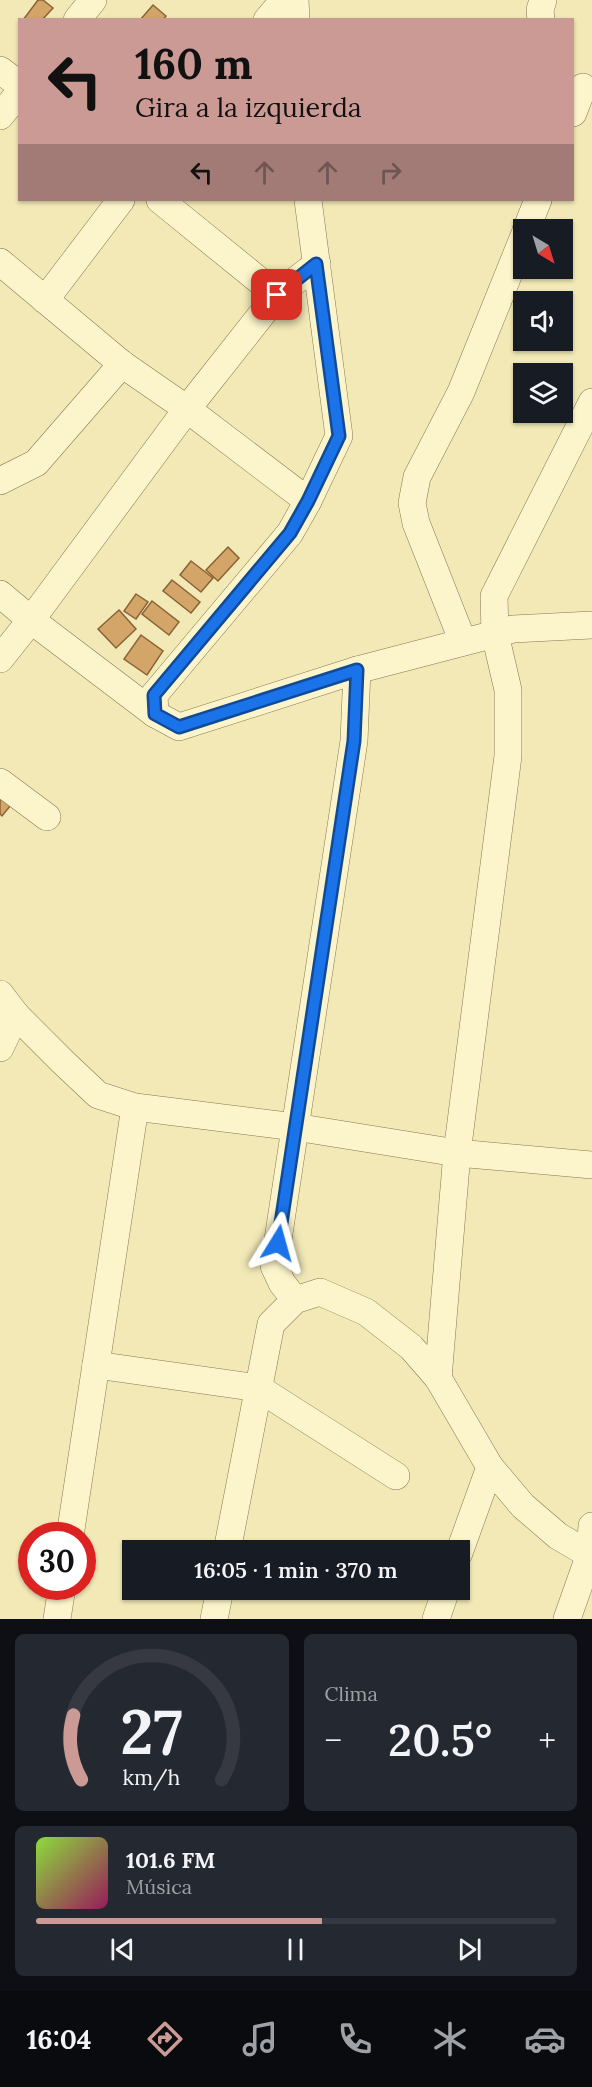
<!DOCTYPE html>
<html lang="es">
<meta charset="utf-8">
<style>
:root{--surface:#171b24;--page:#242831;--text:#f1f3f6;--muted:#9ea1a6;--line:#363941;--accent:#cb9a94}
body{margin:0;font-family:Lora,serif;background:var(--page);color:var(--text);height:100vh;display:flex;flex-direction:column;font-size:22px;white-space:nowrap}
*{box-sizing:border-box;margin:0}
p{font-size:20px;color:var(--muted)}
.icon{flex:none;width:33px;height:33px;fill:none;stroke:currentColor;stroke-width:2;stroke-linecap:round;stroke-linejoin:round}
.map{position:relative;height:1619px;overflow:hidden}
.details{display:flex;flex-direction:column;gap:15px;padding:15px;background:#0d0f14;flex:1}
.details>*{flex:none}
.guide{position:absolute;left:18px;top:18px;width:556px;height:183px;border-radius:0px;box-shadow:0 2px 4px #0004;background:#cb9a94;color:#111;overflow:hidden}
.needle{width:39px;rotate:142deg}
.tools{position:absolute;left:513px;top:219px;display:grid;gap:12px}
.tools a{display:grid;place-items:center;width:60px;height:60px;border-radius:0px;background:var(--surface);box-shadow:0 2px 4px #0004;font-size:30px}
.speed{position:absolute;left:18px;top:1522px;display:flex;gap:12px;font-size:30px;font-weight:700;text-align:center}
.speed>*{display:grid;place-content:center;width:78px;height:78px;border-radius:50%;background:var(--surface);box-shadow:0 2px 4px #0004;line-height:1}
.speed .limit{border:9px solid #d22;background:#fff;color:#111}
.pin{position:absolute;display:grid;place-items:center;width:51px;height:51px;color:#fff;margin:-26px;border-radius:12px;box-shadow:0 3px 9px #0006}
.me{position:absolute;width:66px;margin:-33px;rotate:8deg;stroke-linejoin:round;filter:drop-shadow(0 0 4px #0008)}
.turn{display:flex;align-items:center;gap:21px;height:126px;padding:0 18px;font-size:27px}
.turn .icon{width:78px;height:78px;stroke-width:2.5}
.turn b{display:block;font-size:42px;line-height:51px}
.lanes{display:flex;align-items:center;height:57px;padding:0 18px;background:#0003;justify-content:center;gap:30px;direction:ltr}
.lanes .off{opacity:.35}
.big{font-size:45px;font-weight:600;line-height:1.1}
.details .widget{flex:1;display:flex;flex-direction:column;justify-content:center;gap:9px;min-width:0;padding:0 21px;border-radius:9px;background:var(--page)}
.details .dial{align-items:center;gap:0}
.dial svg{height:156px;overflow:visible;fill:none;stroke:var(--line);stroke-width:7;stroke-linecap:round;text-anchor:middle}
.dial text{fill:var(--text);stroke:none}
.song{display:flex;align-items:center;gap:18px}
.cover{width:72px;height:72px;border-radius:9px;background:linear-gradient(135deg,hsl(90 70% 55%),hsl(330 70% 35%))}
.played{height:6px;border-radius:3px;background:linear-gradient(90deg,var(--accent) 55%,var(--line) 55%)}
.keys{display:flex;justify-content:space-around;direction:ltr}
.heat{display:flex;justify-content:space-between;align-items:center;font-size:33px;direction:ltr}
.details .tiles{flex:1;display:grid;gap:15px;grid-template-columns:1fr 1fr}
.widget:last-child{grid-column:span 2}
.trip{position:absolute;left:122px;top:1540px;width:348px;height:60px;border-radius:0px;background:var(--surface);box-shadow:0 2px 4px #0004;font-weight:600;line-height:60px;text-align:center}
.tab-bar{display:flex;height:96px;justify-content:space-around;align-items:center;background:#090b0e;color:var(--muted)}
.tab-bar .icon{width:42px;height:42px}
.tab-bar .selected{color:var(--accent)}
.tab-bar b{font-size:27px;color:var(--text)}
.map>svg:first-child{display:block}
</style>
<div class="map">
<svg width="592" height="1619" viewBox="0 0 592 1619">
<rect width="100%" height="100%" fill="#f2e9b7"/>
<!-- building -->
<g fill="#d4a569" stroke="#8a6335" stroke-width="1.5">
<path d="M38 0H43L53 8 42 20H23Z"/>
<path d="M153 5 166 16 163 20H140Z"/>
<path d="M228 547 239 558 218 581 206 570Z"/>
<path d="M191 561 213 578 201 592 180 575Z"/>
<path d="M172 580 200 602 191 613 163 591Z"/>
<path d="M136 594 148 602 136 619 124 611Z"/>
<path d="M152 601 179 622 169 635 142 614Z"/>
<path d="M119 610 136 629 116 648 98 629Z"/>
<path d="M141 635 163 651 147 675 124 659Z"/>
<path d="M0 797 11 805 2 816 0 814Z"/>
</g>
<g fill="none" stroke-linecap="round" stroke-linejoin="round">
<defs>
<g id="street">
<path d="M295 0 296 20"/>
<path d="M77 20 93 0"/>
<path d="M267 20 284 0"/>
<path d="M541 20 540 10 543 0"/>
<path d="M0 70 20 85"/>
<path d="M573 113 583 87"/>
<path d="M0 116 20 92"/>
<path d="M160 200 277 295"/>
<path d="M526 230 538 200"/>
<path d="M0 262 122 364 187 409 308 501"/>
<path d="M45 300 121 200"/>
<path d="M0 481 36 463 122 364"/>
<path d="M0 594 31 620 155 714 179 727 357 670 495 634 513 629 592 625"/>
<path d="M463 642 416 523 412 503 417 477 461 392 524 236"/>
<path d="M0 659 31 620 187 409 277 295 317 264"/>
<path d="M155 714 154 695 290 533 308 501 339 436 308 200"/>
<path d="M0 782 47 817"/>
<path d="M0 994 16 1015 63 1062 98 1095 135 1107 295 1127 457 1153 592 1165"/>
<path d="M0 1048 16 1015"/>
<path d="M295 1300 282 1283 274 1266 354 741 357 670"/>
<path d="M96 1365 258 1388 396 1476"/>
<path d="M438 1378 457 1153 508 756V690L495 634 494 596 592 402"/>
<path d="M70 1536 135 1107"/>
<path d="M227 1551 271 1324 295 1300 320 1292 366 1312 411 1347 438 1378 490 1467 523 1506 558 1536 592 1556"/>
<path d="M459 1553 490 1467"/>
<path d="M57 1619 62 1587"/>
<path d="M214 1619 220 1590"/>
<path d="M436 1619 446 1590"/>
<path d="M567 1619 590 1554 592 1526"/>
</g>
</defs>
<!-- street casing -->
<use href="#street" stroke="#887752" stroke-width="28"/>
<!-- street -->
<use href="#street" stroke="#fcf5cb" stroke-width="27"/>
</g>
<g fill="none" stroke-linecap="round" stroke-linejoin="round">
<defs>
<path id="route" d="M277 295 316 264 339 436 308 501 290 533 154 695 155 714 179 727 357 670 354 741 278 1243"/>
</defs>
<!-- route casing -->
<use href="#route" stroke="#114b97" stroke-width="15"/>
<!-- route -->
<use href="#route" stroke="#1a73e8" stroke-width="10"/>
</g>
</svg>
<div class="tools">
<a><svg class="needle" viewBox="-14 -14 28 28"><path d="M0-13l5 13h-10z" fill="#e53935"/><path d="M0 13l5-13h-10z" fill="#9ea1a6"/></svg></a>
<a><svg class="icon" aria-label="sound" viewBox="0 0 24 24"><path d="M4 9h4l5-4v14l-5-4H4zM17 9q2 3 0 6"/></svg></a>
<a><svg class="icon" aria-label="layers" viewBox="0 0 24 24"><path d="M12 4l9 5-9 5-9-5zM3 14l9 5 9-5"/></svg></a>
</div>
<div class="speed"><div class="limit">30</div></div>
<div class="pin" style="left:277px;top:295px;background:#d93025"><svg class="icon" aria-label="arrive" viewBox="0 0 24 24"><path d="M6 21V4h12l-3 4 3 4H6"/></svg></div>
<svg class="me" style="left:278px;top:1243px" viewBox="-20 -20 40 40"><path d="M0-17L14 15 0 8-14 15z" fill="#1a73e8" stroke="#fff" stroke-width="4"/></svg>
<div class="trip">16:05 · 1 min · 370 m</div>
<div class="guide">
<div class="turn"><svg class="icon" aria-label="left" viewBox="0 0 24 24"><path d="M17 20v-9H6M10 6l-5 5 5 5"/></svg><div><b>160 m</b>Gira a la izquierda</div></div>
<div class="lanes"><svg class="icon" aria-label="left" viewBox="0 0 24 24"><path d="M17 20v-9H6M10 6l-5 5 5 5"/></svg><svg class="icon off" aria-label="ahead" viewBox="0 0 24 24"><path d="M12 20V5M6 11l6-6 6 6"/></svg><svg class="icon off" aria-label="ahead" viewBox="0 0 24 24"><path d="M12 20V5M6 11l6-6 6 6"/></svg><svg class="icon off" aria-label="right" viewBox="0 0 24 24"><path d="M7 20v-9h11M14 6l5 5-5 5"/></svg></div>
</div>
</div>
<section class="details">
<div class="tiles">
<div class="widget dial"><svg viewBox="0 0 100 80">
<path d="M14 69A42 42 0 1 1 86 69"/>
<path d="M14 69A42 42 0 0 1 10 36" stroke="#cb9a94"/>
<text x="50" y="56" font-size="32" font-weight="700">27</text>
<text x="50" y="72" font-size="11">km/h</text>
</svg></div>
<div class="widget"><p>Clima</p>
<div class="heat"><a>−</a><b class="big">20.5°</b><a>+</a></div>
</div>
<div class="widget">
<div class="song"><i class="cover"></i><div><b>101.6 FM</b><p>Música</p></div></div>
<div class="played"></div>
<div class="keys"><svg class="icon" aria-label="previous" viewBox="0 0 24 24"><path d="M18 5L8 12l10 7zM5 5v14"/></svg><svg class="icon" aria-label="pause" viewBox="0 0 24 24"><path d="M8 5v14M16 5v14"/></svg><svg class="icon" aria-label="next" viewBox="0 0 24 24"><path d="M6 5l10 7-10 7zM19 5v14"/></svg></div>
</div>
</div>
</section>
<nav class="tab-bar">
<b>16:04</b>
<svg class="icon selected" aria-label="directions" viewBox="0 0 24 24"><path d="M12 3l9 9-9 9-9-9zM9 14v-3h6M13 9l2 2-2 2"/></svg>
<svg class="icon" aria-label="music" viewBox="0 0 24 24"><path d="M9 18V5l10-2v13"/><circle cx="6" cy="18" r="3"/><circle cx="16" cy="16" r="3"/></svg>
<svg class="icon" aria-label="phone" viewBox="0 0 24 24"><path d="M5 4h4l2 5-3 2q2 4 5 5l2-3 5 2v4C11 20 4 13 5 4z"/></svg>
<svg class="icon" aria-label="climate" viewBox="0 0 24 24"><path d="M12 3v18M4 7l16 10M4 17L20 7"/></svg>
<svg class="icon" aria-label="car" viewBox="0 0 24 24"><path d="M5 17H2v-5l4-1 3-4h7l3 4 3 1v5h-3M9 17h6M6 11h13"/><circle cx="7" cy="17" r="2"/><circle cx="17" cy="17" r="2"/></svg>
</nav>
